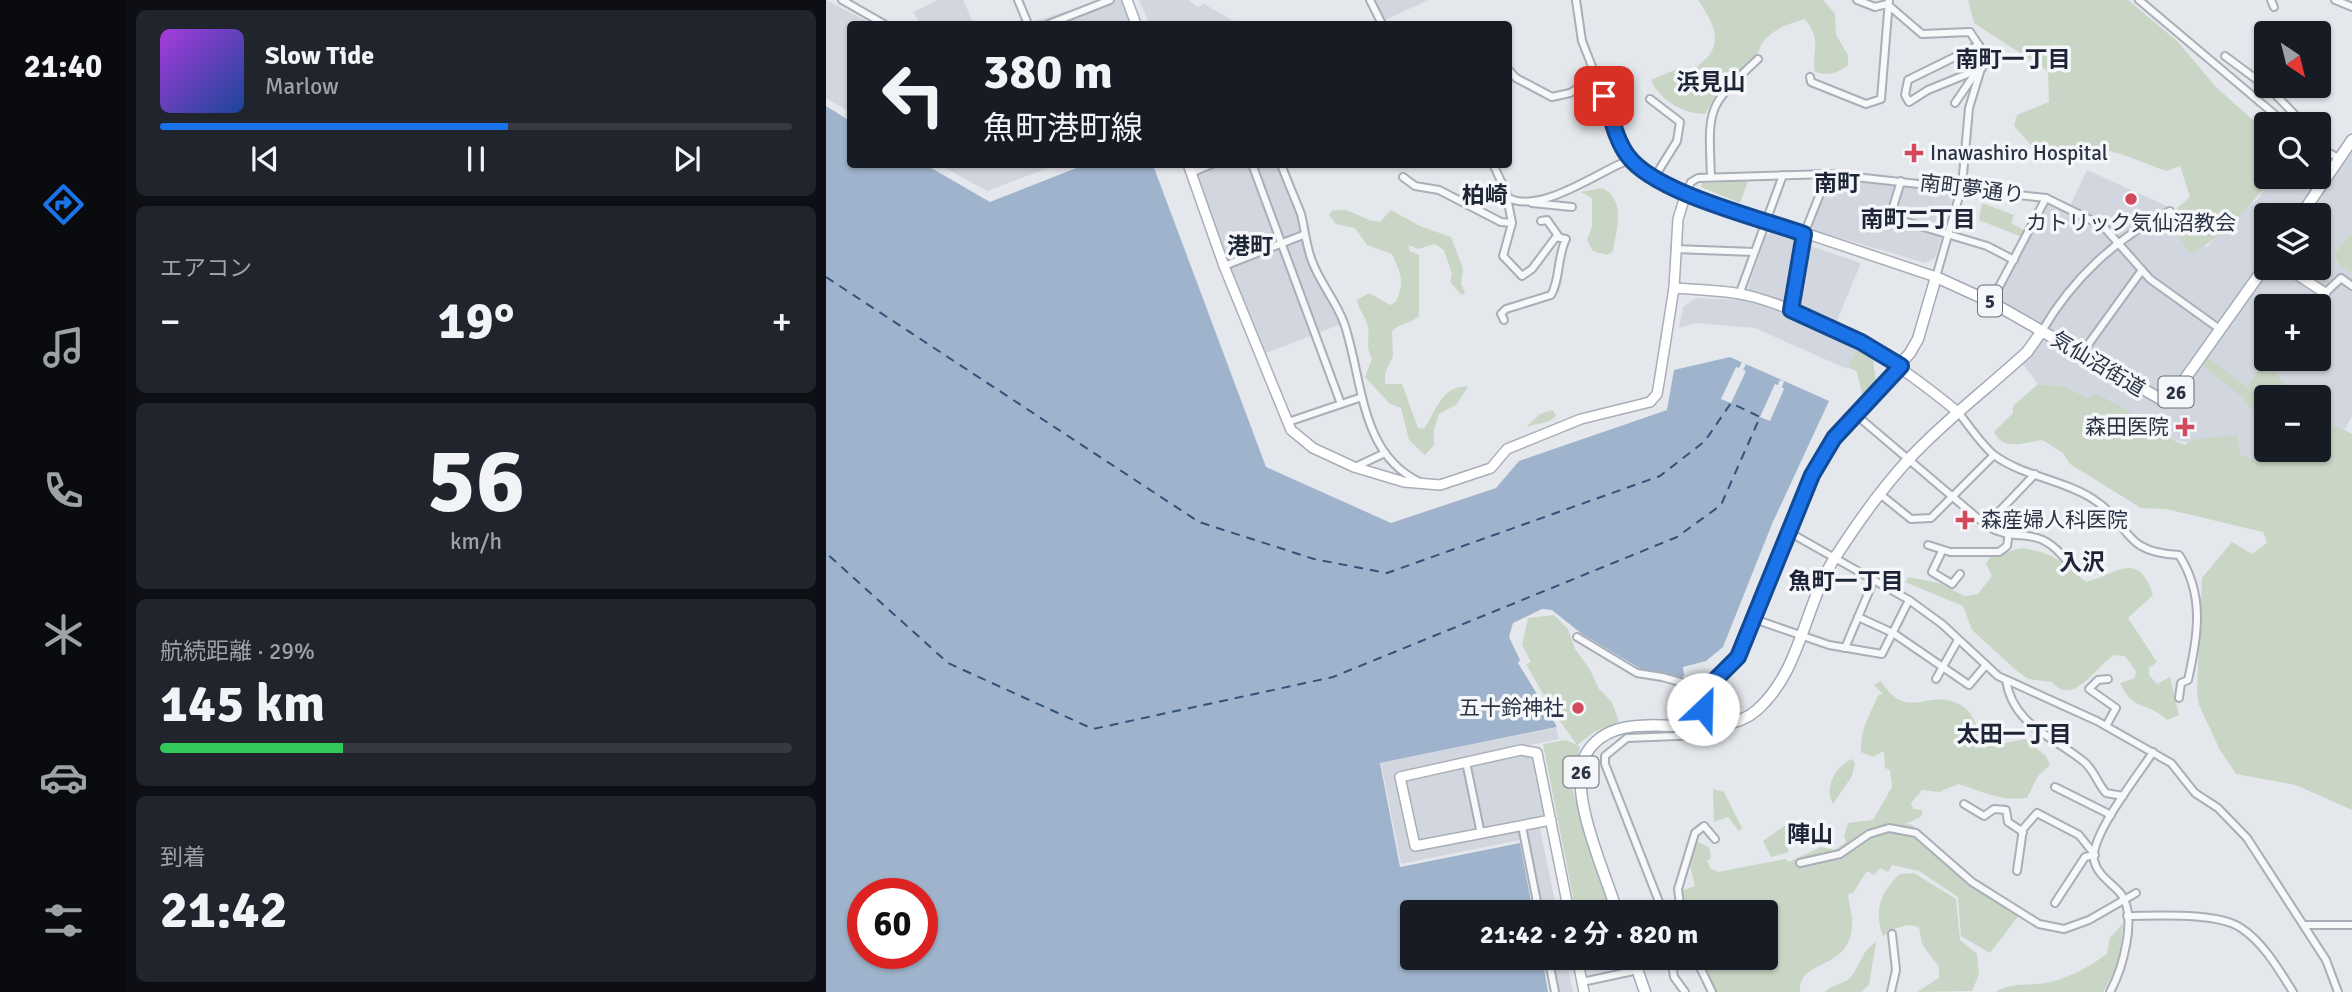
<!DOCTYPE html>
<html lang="ja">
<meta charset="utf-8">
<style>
:root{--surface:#171b24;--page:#20242c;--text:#f1f3f6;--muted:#9ea1a6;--line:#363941;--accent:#1a73e8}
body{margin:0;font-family:Signika,"Noto Sans JP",sans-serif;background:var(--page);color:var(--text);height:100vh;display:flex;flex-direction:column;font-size:26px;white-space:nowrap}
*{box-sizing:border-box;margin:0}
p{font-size:23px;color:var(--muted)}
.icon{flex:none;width:38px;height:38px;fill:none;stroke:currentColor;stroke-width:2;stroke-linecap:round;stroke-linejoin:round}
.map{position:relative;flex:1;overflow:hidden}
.panel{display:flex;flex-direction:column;gap:10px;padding:10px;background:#0d0f14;width:700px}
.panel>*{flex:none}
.hud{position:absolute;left:21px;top:21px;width:665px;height:147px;border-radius:7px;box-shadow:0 2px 5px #0004;background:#171b24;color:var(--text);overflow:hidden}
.needle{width:46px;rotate:145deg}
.buttons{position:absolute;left:1428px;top:21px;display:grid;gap:14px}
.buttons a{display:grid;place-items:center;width:77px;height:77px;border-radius:7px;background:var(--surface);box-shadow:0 2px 5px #0004;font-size:35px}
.speed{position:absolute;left:21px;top:878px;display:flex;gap:14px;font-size:35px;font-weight:700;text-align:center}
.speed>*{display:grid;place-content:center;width:91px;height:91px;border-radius:50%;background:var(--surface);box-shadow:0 2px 5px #0004;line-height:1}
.speed .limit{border:10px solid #d22;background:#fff;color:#111}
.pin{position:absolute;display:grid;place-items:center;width:60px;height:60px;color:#fff;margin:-30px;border-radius:14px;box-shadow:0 4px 10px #0006}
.me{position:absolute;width:77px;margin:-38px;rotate:24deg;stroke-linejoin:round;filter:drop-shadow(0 0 5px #0008)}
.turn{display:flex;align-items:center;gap:24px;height:147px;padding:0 21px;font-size:32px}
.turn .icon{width:91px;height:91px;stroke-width:2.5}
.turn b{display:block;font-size:49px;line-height:60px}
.big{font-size:52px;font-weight:700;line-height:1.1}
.panel .widget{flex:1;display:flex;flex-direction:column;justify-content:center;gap:10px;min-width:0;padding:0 24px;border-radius:10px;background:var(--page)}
.panel .dial{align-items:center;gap:0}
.dial b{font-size:91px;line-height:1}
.song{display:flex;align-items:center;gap:21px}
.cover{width:84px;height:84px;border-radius:10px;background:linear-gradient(135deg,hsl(280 70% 55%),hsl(220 70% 35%))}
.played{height:7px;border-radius:4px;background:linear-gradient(90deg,var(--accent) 55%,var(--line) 55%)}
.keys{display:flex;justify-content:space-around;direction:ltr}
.heat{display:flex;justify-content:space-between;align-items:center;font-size:38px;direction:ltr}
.charge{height:10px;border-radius:5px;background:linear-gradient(90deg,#34c759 29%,var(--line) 0)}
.trip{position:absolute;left:574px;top:900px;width:378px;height:70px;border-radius:7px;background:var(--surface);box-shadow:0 2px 5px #0004;font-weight:700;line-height:70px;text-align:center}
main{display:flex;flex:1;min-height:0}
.tabs{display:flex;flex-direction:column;width:126px;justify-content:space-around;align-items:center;background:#090b0e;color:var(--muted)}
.tabs .icon{width:49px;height:49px}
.tabs .selected{color:var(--accent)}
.tabs b{font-size:32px;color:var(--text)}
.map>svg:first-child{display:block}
</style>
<main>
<nav class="tabs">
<b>21:40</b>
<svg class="icon selected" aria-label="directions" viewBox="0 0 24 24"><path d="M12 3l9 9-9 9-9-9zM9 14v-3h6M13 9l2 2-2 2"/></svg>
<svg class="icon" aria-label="music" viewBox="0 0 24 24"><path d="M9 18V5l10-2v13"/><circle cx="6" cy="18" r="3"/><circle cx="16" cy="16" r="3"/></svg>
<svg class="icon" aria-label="phone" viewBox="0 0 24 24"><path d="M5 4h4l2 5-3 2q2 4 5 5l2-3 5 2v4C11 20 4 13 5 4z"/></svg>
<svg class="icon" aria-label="climate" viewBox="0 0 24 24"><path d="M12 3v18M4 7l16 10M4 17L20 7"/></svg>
<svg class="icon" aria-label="car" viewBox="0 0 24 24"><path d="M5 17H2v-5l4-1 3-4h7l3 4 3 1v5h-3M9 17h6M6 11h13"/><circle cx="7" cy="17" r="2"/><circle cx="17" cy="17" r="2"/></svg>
<svg class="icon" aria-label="filters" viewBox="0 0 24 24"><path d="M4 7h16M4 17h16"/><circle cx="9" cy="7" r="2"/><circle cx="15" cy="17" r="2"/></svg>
</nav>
<section class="panel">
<div class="widget">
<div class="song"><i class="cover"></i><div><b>Slow Tide</b><p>Marlow</p></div></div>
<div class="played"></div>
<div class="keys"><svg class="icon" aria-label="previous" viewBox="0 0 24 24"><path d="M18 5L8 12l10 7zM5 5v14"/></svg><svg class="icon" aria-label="pause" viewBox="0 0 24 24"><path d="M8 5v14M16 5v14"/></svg><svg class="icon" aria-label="next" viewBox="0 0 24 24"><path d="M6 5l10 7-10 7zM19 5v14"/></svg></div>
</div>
<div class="widget"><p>エアコン</p>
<div class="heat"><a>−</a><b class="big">19°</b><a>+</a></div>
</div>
<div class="widget dial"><b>56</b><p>km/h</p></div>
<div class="widget"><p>航続距離 · 29%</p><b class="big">145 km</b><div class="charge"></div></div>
<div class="widget"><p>到着</p><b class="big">21:42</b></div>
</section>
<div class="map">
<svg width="1526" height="992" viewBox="0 0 1526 992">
<rect width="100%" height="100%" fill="#e4e7ec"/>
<!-- built -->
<g fill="#d2d6de" fill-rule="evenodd">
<path d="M0 0 46 24H24V112L0 98Z"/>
<path d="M112 0H137L148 24H94L87 12Z"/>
<path d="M279 0H301L310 24H199Z"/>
<path d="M313 0H362L372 7 378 4 413 24H324Z"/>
<path d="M544 0H602L555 22Z"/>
<path d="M1526 140V232L1507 255 1514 266 1526 272V416L1518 430 1493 418V397H1440L1441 450 1430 461 1424 460 1414 454 1345 439 1283 399 1262 398 1242 387 1212 384 1195 362 1209 350 1216 331 1171 298 1220 198 1243 208 1261 170 1349 210 1350 232 1381 247 1405 221 1432 199 1445 177H1493V147L1514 159ZM1440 215H1493V268H1440ZM1440 306H1493V359H1440Z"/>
<path d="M114 165H230L161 191Z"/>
<path d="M361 165H455L476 217 487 264 518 323 435 355Z"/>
<path d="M1009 180 1126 191 1128 193 1109 258 1099 263 988 230 986 226 1003 183Z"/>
<path d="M945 233 1035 263 1004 337 1030 350 1021 369 929 328 870 323 853 328 857 307 870 298 918 300 940 236Z"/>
<path d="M730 728 733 739 704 745 720 827 714 828 731 912H709L694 840 575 864 555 763Z"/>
<path d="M718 957H740L747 992H725Z"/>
</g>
<!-- green -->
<g fill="#c9d6c5">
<path d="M872 0H997L1009 14 1010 35 1022 55V65C1011 74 1002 76 989 72 985 49 997 42 979 19 960 24 937 33 932 53L892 92 879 114C858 114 833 100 825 80L851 69 858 75C896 53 897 36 872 0Z"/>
<path d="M1142 0H1302L1351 41 1390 87 1440 132V177H1445C1431 201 1389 244 1364 254L1350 232 1349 210 1364 197 1354 166 1340 171 1295 154 1254 144 1239 152 1210 151 1188 126 1191 115 1223 102 1222 71 1148 23Z"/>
<path d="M922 181 914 203 875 187 876 183Z"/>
<path d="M776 188C800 199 791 229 787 251L781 255 767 251 761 240 766 227V198L755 192Z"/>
<path d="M1156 203 1188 215 1185 223 1199 231 1196 237 1153 220Z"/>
<path d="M518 210C531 213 540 221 554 222L565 210 594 226 625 237 637 269 635 284 639 293 636 295 624 282 626 274 618 250 609 244 592 249 582 245 584 251 593 255V316C585 324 575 322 566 331L567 356 559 373V384H576L592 428 598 429C610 412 616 384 642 387L630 405 613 414 608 429V445L599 455 583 440 575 408 564 404 539 377 546 358C539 348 544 339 542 328 541 318 533 311 531 300L543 293 564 305 570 302C579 280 575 275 566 254L541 245 529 228 510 224 503 215 506 211Z"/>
<path d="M1526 232V272L1514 266 1507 255Z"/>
<path d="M1030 350 1047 358 1050 383 1037 398 1031 372 1022 367Z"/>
<path d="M1381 357 1421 387 1436 365 1446 369 1468 397H1440V419L1435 420 1415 396 1376 365Z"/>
<path d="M1212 384 1241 387 1262 398 1270 394C1303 406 1327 433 1359 445L1369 439 1411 435 1414 454 1430 461 1441 450H1493V418L1526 434V810L1470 785 1410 774 1394 750 1373 705 1371 691 1376 578 1406 542 1426 554 1441 543 1437 532 1340 509 1315 508 1244 464 1237 453 1216 440C1198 442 1178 452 1168 432L1187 413V406Z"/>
<path d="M727 410 730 416 724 421 700 427 714 414Z"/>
<path d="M1195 548C1226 552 1237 562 1260 582 1290 575 1312 548 1327 595L1302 618 1331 662 1323 668V675L1331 684 1344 677 1353 715 1341 720C1320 700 1308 713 1294 683L1309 678 1310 671 1299 656 1288 655C1271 665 1247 708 1226 682L1202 679 1191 671 1146 630 1137 606 1079 582 1083 577 1112 583 1139 596 1152 594 1166 576 1160 564 1164 557Z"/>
<path d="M728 615 742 629 749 649 763 668 773 689 786 702 793 722 768 732 751 745 754 747 745 785 785 912H750L717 744 740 740 751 745 728 713 700 664 705 662 696 645 702 618Z"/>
<path d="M1055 681C1081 723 1101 688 1133 704 1150 712 1150 734 1165 746L1199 739 1220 756 1224 765 1212 776 1201 798C1171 801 1160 792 1132 784L1113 792 1096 790 1085 803 1087 809 1096 810V816L1080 824 1086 825 1140 873 1197 910 1164 953 1135 936 1132 897 1093 871 1066 865 1062 872 1054 868 1048 875 1041 871 1027 893 1022 894C1023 904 1027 916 1026 926 1023 972 972 958 974 992H890L872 957H940V912H861L855 891 869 886 864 866 870 841 883 847 885 858 881 861 885 869 892 872 959 859 963 862 995 847 1009 850 1020 842 1018 836 1022 823 1047 820 1066 787 1064 770 1059 768 1058 751 1047 757 1035 752C1034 729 1044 715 1052 695L1057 694 1048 685Z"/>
<path d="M1026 759 1029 763 1026 776 1007 804C997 789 1010 765 1026 759Z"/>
<path d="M887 789 898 792 916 828 913 831 902 817 888 822Z"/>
<path d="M958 826 973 830 971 839 960 844 963 852 945 857 937 841Z"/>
<path d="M1088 873 1130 899 1134 940 1151 954 1153 974 1146 991 1091 992 1113 978V967L1096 944 1093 927C1079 922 1069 929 1057 936 1048 909 1054 893 1074 874Z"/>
<path d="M1297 923 1293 963 1277 992H1170C1183 982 1204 986 1220 983 1244 978 1261 968 1281 954L1284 938Z"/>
<path d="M1050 942 1043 985 1035 992H999C1006 983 1016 986 1024 978 1034 967 1035 951 1050 942Z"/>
</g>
<!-- water -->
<path fill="#9fb4cc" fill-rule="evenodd" d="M0 106 24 121V164L100 165 164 202 258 165H327L440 467 565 523 670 488 693 461 841 410 848 370 904 357 1003 401 946 524 897 647 880 661 857 667 858 676 855 677 815 669 756 634 726 610 716 609 687 623 683 637 694 660 692 663 731 727 554 763 574 867 694 843 707 912H586V957H716L722 992H0ZM37 894H96V954H37Z"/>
<!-- pier -->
<g fill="#e4e7ec">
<path d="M916 362 920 364 917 370 920 371 905 403 895 399 910 367 913 368Z"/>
<path d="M954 380 958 381 956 387 958 389 944 421 934 417 949 384 952 385Z"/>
</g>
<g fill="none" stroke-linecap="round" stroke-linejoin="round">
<!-- ferry -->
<path stroke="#34527a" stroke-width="2" stroke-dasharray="9 7" stroke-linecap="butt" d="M0 277 373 522 488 559 561 573 834 476 879 441 905 403 934 417 895 505 851 537 507 677 267 729 122 663 0 553"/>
<defs>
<g id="street">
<path d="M16 0 58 24"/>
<path d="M192 0 202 24"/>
<path d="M544 0 556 24"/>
<path d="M750 0 756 41 801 155 828 178 860 193 865 182 872 178 1002 174 1220 198 1277 226 1324 279 1395 330"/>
<path d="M1031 0 1049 7 1061 4 1096 34 1144 32 1154 47 1157 62 1143 108 1136 186 1110 277"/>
<path d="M1313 0 1460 124"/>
<path d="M1445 0 1448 7"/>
<path d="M1509 0 1526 7"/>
<path d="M223 24 284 0"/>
<path d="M1153 45 1082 80 1079 95 1083 102 1102 90 1156 68"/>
<path d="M1399 56 1446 91 1471 117 1466 124"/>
<path d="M682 69 690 78 726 97 744 93 770 77"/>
<path d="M984 77 985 82 1040 104 1055 99 1063 0"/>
<path d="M824 99 854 122 851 141 828 178"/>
<path d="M1129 103 1151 71"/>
<path d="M1493 147 1514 159"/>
<path d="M426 164 515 404"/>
<path d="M455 164C461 181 469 198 475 214 479 230 480 246 486 261 494 283 510 301 518 323 537 378 533 454 594 482"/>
<path d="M667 164 680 192 686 223 677 256 696 276 706 269 730 237 740 239C731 257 734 281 725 295L680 309 675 314 678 320"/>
<path d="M365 173 386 164"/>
<path d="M885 176C882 106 881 107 932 59"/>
<path d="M577 177 589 186 613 190 675 222 686 223"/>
<path d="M1075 181 1064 217 1161 246 1188 260"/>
<path d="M681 197C711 215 766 176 796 163L801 155"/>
<path d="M706 203 746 207"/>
<path d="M715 221 721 220 733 237"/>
<path d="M849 249 928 252"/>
<path d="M398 266 477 235"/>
<path d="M1499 293 1515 278 1526 286"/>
<path d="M913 295 957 175"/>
<path d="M1165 302 1220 198"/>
<path d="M965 310 978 234 1002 174"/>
<path d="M1216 331C1246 279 1291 237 1344 211"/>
<path d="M1256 353 1316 270"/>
<path d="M1133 413C1143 426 1155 444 1168 455 1196 476 1238 480 1267 499 1307 525 1294 552 1353 555 1379 595 1372 636 1362 680L1355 683 1353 698"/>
<path d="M1029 414 1161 526C1195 546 1211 520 1244 565"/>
<path d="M462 422 536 397"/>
<path d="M529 467 559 453"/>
<path d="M1054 494 1085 519 1105 518 1168 455"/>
<path d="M1157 519 1167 518 1209 474"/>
<path d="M961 531 1083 600 1116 624 1172 676 1271 721 1345 763 1369 793 1392 808 1421 838 1500 960 1512 992"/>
<path d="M1102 545 1124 552H1173L1181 546 1183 532"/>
<path d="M1116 551 1106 572 1126 584 1134 574"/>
<path d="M1032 617 1067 633 1143 685 1160 665"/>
<path d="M928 619 1003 645 1056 654 1083 600"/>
<path d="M751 637 811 673 836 677 883 690"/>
<path d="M1019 648 1047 582"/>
<path d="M1110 679 1132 640"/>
<path d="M1180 680C1187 725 1226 736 1257 761 1268 769 1271 783 1280 793L1297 796"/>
<path d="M1280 726 1290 708 1263 689 1272 680 1282 679"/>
<path d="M640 762 655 834"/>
<path d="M1229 787 1285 815"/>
<path d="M1138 804 1158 816 1168 809 1180 810 1182 822 1197 832"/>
<path d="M696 826 713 912"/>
<path d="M974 863 1014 854 1043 834 1063 828 1090 833 1146 882 1213 924 1238 929 1263 920 1310 893"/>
<path d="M1191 871 1197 829 1211 813 1253 835 1269 855 1259 857 1229 903"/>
<path d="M837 912 779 764V756L801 738 875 735 877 727"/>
<path d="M855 912 852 889 869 833 878 826 889 839"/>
<path d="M1301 916C1331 916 1391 912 1415 928 1438 943 1453 970 1467 992"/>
<path d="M1478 925H1526"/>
<path d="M722 957 729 992"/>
<path d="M845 957 848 977 859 992"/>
<path d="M872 963 886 992"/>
<path d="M756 982 812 970"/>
<path d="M1065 992 1070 970 1066 934"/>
<path d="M1284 992C1296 970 1312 917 1295 894 1286 883 1271 875 1268 860 1264 835 1313 774 1327 752"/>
</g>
<g id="secondary">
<path d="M301 0 310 24"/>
<path d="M362 164 398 266 465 430 487 448 528 467 578 482 614 485 665 468 681 449 755 419 824 402 831 394 833 383 848 288C874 290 903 290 928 297 1007 320 1070 361 1133 413"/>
<path d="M1461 268 1499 293"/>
<path d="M848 288 852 219 860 193 1110 277"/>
<path d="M725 820 589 846 574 777 695 750 711 753 743 912"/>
<path d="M751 957 758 992"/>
</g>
<g id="primary">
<path d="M1475 215 1526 140"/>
<path d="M877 727 882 693 888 681 912 658 986 475 1008 438 1084 353 1092 339 1110 277 1165 302 1338 401 1346 397 1440 265"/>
<path d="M791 912C780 874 740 790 760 754 793 697 886 750 931 710 976 670 978 604 1010 556 1032 522 1056 488 1083 459 1119 420 1162 388 1201 352L1216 331"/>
<path d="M807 957 819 992"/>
</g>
</defs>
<!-- street casing -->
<use href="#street" stroke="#a9aeb7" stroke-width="10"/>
<!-- secondary casing -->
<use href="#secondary" stroke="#a9aeb7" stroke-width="12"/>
<!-- primary casing -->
<use href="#primary" stroke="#a3abb8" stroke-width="13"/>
<!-- street -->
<use href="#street" stroke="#f7f8fa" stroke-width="6"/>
<!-- secondary -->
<use href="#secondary" stroke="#fff" stroke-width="9"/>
<!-- primary -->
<use href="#primary" stroke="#fff" stroke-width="10"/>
</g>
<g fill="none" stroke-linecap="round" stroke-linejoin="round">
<defs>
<path id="route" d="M778 96C785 115 790 141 802 156 829 193 933 218 978 234L965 310 1035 342 1075 366 1008 438 986 475 912 657 888 681 877 709"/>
</defs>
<!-- route casing -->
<use href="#route" stroke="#114b97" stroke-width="18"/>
<!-- route -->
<use href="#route" stroke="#1a73e8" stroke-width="12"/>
</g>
<!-- markers -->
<g fill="#d1495b" stroke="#f4f6f9" stroke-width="2.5">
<path d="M1084.5 142.5h7v7h7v7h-7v7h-7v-7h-7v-7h7z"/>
<circle cx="1305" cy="199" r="7"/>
<path d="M1355.5 416.5h7v7h7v7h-7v7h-7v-7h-7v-7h7z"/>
<path d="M1135.5 509.5h7v7h7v7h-7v7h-7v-7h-7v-7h7z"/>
<circle cx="752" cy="708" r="7"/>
</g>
<g text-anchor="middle" stroke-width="7" stroke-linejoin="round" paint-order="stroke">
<!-- shield labels -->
<g fill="#f4f6f9" stroke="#676e7b" stroke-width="2">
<rect x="1152" y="285.5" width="24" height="31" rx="5"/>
<rect x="1332.5" y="376.5" width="35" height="31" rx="5"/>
<rect x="737.5" y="756.5" width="35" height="31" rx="5"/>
</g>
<g font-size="19" font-weight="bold" fill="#2b3445">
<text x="1164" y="308">5</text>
<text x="1350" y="399">26</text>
<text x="755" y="779">26</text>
</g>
<!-- poi labels -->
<g font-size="21" fill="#2b3445" stroke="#f4f6f9" text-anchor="start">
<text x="1104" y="160">Inawashiro Hospital</text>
<text x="1305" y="230" text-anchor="middle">カトリック気仙沼教会</text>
<text x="1343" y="434" text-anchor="end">森田医院</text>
<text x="1155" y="527">森産婦人科医院</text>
<text x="738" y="715" text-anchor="end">五十鈴神社</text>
</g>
<!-- street labels -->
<g font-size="21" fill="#2b3445" stroke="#f4f6f9">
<text transform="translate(1146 189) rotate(7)" y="7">南町夢通り</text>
<text transform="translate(1272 364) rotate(31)" y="7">気仙沼街道</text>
</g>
<!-- neighbourhood labels -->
<g font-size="23" font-weight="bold" fill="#1d2536" stroke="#f4f6f9">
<text x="1187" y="67">南町一丁目</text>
<text x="885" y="90">浜見山</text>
<text x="1011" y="191">南町</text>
<text x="659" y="203">柏崎</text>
<text x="1092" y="227">南町二丁目</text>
<text x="424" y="254">港町</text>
<text x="1256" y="570">入沢</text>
<text x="1020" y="589">魚町一丁目</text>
<text x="1188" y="742">太田一丁目</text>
<text x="984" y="842">陣山</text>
</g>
</g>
</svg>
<div class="buttons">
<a><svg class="needle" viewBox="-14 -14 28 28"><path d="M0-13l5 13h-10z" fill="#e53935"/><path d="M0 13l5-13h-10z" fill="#9ea1a6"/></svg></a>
<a><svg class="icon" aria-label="search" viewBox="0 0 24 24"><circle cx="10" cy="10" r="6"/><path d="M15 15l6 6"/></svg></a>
<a><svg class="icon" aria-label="layers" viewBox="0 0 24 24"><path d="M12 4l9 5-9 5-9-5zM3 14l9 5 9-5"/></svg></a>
<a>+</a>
<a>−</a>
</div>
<div class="speed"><div class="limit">60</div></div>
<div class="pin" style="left:778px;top:96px;background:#d93025"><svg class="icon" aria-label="arrive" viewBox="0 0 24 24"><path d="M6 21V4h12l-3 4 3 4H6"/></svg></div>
<svg class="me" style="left:877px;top:709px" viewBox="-20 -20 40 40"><circle r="19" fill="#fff"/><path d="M0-13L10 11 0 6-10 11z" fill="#1a73e8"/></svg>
<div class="trip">21:42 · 2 分 · 820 m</div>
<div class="hud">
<div class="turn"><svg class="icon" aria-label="left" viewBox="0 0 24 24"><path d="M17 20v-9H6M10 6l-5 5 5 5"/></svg><div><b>380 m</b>魚町港町線</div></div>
</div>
</div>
</main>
